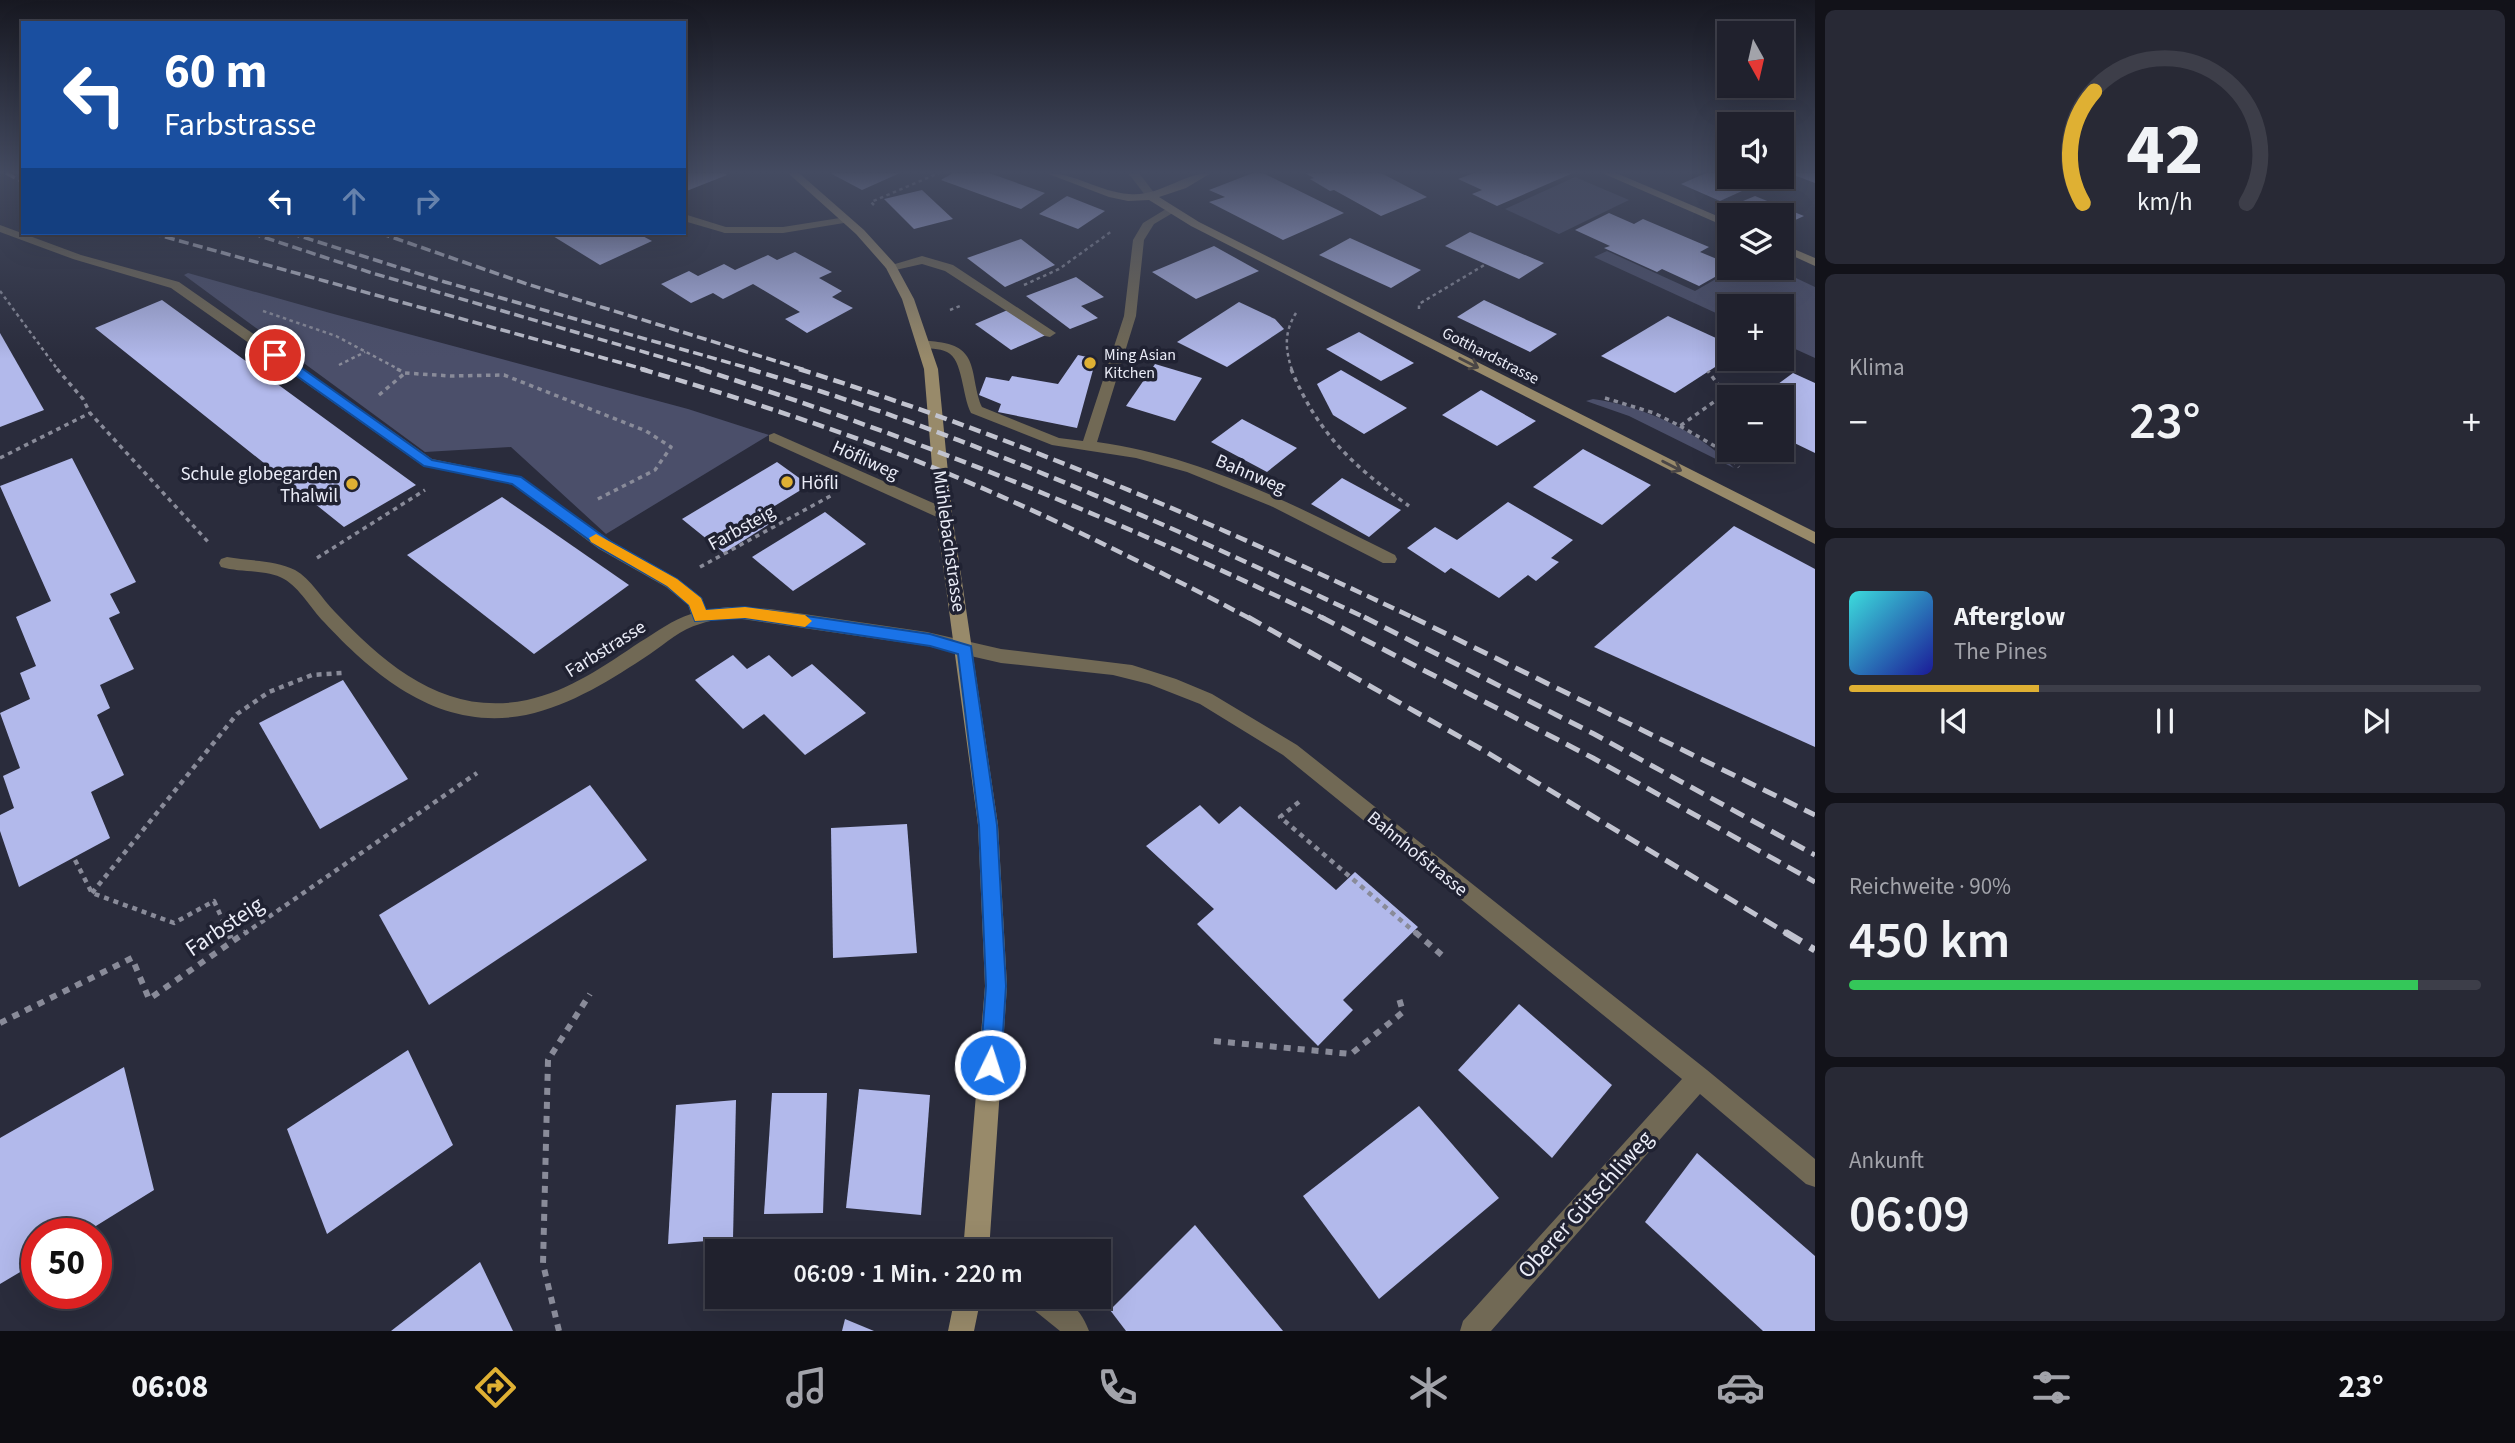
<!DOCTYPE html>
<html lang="de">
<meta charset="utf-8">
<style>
:root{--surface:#20212d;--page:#282935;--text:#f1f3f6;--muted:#a2a3aa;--line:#3d3e49;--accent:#dfb033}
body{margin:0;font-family:"Source Sans 3",sans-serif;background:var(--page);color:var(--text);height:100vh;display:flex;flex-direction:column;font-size:26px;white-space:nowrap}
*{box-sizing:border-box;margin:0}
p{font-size:23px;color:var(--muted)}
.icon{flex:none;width:38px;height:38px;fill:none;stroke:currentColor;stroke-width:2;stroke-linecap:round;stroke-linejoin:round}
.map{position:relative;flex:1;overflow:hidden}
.drawer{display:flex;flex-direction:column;gap:10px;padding:10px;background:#121219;width:700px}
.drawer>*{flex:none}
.top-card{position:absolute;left:21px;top:21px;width:665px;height:214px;border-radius:0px;box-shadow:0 7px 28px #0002,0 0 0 2px var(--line);background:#1a4fa0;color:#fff;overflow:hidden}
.needle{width:46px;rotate:172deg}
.tools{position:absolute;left:1717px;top:21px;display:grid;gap:14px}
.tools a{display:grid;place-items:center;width:77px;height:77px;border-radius:0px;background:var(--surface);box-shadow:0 7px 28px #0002,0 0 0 2px var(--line);font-size:35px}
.speed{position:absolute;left:21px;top:1218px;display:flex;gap:14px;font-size:35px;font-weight:700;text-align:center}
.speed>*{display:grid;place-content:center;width:91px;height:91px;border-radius:50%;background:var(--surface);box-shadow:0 7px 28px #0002,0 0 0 2px var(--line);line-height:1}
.speed .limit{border:10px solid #d22;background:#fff;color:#111}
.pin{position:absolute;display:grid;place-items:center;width:60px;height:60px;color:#fff;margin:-30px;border:4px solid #fff;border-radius:50%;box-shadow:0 2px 7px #0007}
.me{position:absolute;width:77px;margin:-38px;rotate:4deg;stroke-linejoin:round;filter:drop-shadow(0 0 5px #0008)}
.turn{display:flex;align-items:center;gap:24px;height:147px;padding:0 28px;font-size:32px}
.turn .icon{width:91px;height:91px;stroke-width:2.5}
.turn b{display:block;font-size:49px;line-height:60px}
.lanes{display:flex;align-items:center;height:66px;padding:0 28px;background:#0003;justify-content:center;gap:35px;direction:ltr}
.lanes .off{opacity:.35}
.big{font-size:52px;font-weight:600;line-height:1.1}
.drawer .card{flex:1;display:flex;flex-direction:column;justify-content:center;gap:10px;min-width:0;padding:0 24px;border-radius:10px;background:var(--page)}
.drawer .dial{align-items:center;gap:0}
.dial svg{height:182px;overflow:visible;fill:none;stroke:var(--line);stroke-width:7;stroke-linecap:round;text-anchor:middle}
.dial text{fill:var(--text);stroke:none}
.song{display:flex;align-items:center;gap:21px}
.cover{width:84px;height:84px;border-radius:10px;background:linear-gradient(135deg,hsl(180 70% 55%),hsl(240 70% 35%))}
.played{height:7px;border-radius:4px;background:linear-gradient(90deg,var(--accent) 30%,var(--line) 30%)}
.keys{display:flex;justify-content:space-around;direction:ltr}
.heat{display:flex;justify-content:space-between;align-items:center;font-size:38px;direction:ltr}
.charge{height:10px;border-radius:5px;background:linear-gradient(90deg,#34c759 90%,var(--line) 0)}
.trip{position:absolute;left:705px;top:1239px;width:406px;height:70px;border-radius:0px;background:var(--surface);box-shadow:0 7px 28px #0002,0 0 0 2px var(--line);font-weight:600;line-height:70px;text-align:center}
.menu{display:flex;height:112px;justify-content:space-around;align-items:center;background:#0d0d12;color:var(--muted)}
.menu .icon{width:49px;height:49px}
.menu .active{color:var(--accent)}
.menu b{font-size:32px;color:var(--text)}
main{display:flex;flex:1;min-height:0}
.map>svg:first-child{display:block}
</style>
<main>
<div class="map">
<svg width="1815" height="1331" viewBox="0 0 1815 1331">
<rect width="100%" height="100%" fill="#2a2c3c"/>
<!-- green -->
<g fill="#4b4f6a">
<path d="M1575 177 1629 200 1559 234 1505 209Z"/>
<path d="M1607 251 1695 291 1735 268H1775L1815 287V358L1782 343V306H1729V319L1594 257Z"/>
<path d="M188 273 330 313 688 409 769 435 606 534 511 447 425 452 184 275Z"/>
<path d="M1593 399C1643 406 1699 431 1734 468L1629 416 1586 401Z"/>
</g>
<!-- building -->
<g fill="#b2b9eb">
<path d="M684 173H724L727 175 684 192Z"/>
<path d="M830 173H900L862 190Z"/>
<path d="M953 173H989L1045 193 1021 209 941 180Z"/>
<path d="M1253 173H1263L1344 213 1283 240 1209 202 1225 197 1209 190Z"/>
<path d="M1305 173H1381L1427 197 1381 216 1334 190 1330 191 1310 179 1314 178Z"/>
<path d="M1474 173H1573L1497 206 1472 194 1482 190 1458 179Z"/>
<path d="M1706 173H1722L1753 186 1720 201 1681 184Z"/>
<path d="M1790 173H1815V183L1789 173Z"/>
<path d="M922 190 953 219 914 229 884 199Z"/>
<path d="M1067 196 1105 211 1078 229 1039 214Z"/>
<path d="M1755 196 1804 216 1782 226V215H1752L1731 206Z"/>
<path d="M1609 213 1634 224 1643 219 1709 247 1700 252 1729 264V269L1699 286 1662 269 1657 272 1604 248 1610 246 1575 230Z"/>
<path d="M1470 232 1544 263 1519 279 1445 246Z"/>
<path d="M548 233H637L652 241 600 265Z"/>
<path d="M1350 238 1421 270 1391 288 1319 255Z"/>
<path d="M1021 239 1055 265 1005 287 967 258Z"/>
<path d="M1214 246 1259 271 1196 299 1152 272Z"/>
<path d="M795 252 832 272 819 278 842 291 832 297 853 308 807 333 785 319 800 312 753 284 723 299 713 293 691 303 661 284 689 271 698 276 724 264 735 270 768 255 777 260Z"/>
<path d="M1076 277 1104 297 1081 306 1098 318 1070 329 1026 296Z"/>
<path d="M162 300 376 456 416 485 344 527 95 328Z"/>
<path d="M1484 300 1557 334 1530 352 1457 317Z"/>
<path d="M1239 302 1275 319 1284 329 1227 367 1177 342Z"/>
<path d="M1010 309 1046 335 1011 350 975 324Z"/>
<path d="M1668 316 1729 344V358L1675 393 1601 356Z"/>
<path d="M1359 332 1414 363 1381 381 1326 349Z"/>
<path d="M0 333 44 410 0 427Z"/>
<path d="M1078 355 1096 359 1077 428 998 412 1001 404 979 395 986 377 1009 381 1012 376 1058 384Z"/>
<path d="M1155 364 1202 378 1175 421 1126 406Z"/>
<path d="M1341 370 1407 408 1364 434 1333 415 1317 384Z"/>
<path d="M1793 373 1815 383V453L1782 437V397H1760Z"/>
<path d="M1481 390 1536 421 1497 446 1442 415Z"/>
<path d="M1242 419 1297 448 1267 472 1211 442Z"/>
<path d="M1583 449 1651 485 1602 525 1533 487Z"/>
<path d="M72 458 136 582 110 594 120 613 109 618 134 669 100 685 110 708 97 715 124 775 91 792 110 838 19 887 0 831V815L14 808 3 776 20 768 0 713 30 699 20 673 36 666 16 617 51 601 0 486Z"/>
<path d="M777 462 809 485 768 510 779 518 724 553 682 519Z"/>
<path d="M1342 478 1401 510 1369 537 1311 504Z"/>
<path d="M502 497 629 585 534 654 407 555Z"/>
<path d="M1508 502 1573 540 1551 558 1559 562 1536 581 1528 575 1499 598 1451 568 1445 573 1407 548 1435 527 1457 540Z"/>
<path d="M825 512 866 544 793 591 752 557Z"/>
<path d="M1734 526 1815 569V747L1594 647Z"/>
<path d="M733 655 747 669 769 655 792 677 812 664 866 713 805 755 764 714 743 729 695 680Z"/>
<path d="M343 680 408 779 320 829 259 723Z"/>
<path d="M590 785 647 860 429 1005 379 915Z"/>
<path d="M1200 805 1219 824 1240 806 1336 890 1355 872 1418 927 1343 1000 1353 1010 1318 1046 1197 924 1214 909 1146 846Z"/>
<path d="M907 824 917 953 833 958 831 828Z"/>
<path d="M1519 1004 1612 1085 1552 1158 1458 1070Z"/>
<path d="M408 1050 453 1145 327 1234 287 1129Z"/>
<path d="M124 1067 154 1190 83 1234H37V1262L0 1284V1138Z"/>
<path d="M859 1089 930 1095 921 1215 846 1208Z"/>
<path d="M772 1093H827L823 1213 764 1214Z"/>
<path d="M736 1100 733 1239 668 1244 676 1105Z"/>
<path d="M1419 1106 1499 1198 1379 1299 1303 1196Z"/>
<path d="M1697 1153 1815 1256V1331H1763L1645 1222Z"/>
<path d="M1195 1225 1283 1331H1126L1110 1310Z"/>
<path d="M480 1262 513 1331H391Z"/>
<path d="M845 1319 874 1331H842Z"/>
</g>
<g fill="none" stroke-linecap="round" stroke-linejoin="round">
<!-- path-far3 -->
<g stroke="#898b99" stroke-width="2.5" stroke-dasharray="3.5 3.5" stroke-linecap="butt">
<path d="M874 205 871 202 939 173"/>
<path d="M1024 285 1059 269 1112 231"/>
<path d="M0 291 58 370"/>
<path d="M1419 309V304L1486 264"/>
<path d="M950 310 960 306"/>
<path d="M263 311 336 336 400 370"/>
<path d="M339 365 365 352"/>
<path d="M1292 370C1285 349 1284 332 1296 313"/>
</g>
<!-- path-far2 -->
<g stroke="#898b99" stroke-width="3.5" stroke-dasharray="4.5 4.5" stroke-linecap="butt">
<path d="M57 369 83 399 90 413 210 544"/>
<path d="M397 369 405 373 451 376 504 375 646 431 671 447 655 470 594 501"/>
<path d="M1291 369C1318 434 1353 466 1409 506"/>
<path d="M1725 394 1761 396"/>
<path d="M379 395 405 373"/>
<path d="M1605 398 1654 413 1680 426 1725 394 1708 371"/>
<path d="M1680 426 1725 452 1739 467"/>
<path d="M0 458 90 413"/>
<path d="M317 558 425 490"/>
<path d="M700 567 834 494"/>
</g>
<!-- path-far1 -->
<g stroke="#898b99" stroke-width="4.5" stroke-dasharray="5 5" stroke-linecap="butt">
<path d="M1299 802 1280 817 1417 934"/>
<path d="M75 860 92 893 174 923 214 901 229 934"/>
<path d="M92 893 237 714 269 692 312 675 342 673"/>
<path d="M244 934 477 773"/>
</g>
<!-- path -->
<g stroke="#898b99" stroke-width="6" stroke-dasharray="7 7" stroke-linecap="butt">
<path d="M228 932 232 941"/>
<path d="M1415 932 1444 957"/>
<path d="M0 1023 132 958 149 999 246 932"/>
<path d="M1214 1041 1351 1054 1403 1012 1398 995"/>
<path d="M559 1331 543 1264 548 1060 590 994"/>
</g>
<!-- lane -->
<g fill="#716955" fill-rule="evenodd">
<path d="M1128 173H1139L1158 198 1157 200H1149Z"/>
<path d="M684 214 729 228 731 230 725 233 684 221Z"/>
<path d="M922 256 953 265 1056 333 1050 337 1045 336 945 271 922 264 891 271 885 267Z"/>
</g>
<!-- street -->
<g fill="#716955" fill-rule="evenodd">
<path d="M1166 209 1176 211 1154 224 1144 240 1136 316 1097 442C1205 457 1298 507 1395 555L1397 559 1395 563H1383L1273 507 1187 472 1136 458 1052 445 971 413C962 396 963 359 947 352 939 348 929 349 919 347L918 344C924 339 930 341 938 342 981 347 969 377 982 407L1059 438 1083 441 1124 316 1133 240 1143 223Z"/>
<path d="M846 217 850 218V222L783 233H725L719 230 725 227H783Z"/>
<path d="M0 225 81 255 179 282 432 459 521 477 611 541 678 579 702 598 706 610 728 607 770 609 927 632 1001 649 1132 665 1176 679 1212 694 1297 745 1707 1070 1815 1159V1187L1806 1184 1700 1094 1491 1331H1460L1463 1321 1682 1079 1283 755 1200 704 1149 684 1113 675 1001 663 927 646 742 619C728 619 714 619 700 624 681 629 666 643 650 654 612 679 572 705 526 715 442 732 377 679 324 622 311 609 300 588 284 579 266 569 241 573 221 567L219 563 221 559 227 557C248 561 275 560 295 570 311 579 322 599 335 612 387 667 447 717 527 700 569 691 606 665 640 642 657 632 672 620 691 614L688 605 666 587 599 549 512 484 423 466 171 288 73 259 0 232Z"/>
<path d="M774 433 949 510 952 514 944 519 939 518 769 441V435Z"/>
<path d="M1025 1297C1057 1296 1076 1297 1089 1331H1060L1029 1306Z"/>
</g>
<!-- secondary -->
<g fill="#988a6a" fill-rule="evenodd">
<path d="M788 173H799L864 230 895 264 914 299 938 369 952 514 998 825 1007 986 989 1251H963L985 986 978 825 936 514 924 369 902 299 886 268 856 234Z"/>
<path d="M1046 173C1075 173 1100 192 1129 194 1160 197 1182 173 1211 173L1186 188 1159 197 1199 222 1815 532V544L1191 226 1149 200 1128 201 1109 197Z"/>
<path d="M1602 173H1616L1729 221V228Z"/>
<path d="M1782 244 1815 258V266L1782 251Z"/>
<path d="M955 1297H981L974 1331H948Z"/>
</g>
<!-- rail-far3 -->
<g stroke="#c1c3cf" stroke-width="3.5" stroke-dasharray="10 4.5" stroke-linecap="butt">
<path d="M6 173 23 182"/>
<path d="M151 233 647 370"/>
<path d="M251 233 372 273 706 370"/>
<path d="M290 233 445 282 755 370"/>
<path d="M380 233 527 284 805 370"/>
</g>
<!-- rail-far2 -->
<g stroke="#c1c3cf" stroke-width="4.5" stroke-dasharray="12 6" stroke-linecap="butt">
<path d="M641 369C730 395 818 423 904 456 1023 502 1138 560 1251 619"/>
<path d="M700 369C915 437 1122 521 1325 619"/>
<path d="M749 369C963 432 1167 524 1368 619"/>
<path d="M799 369C1012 436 1215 523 1416 619"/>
</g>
<!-- rail-far1 -->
<g stroke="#c1c3cf" stroke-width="5" stroke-dasharray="15 8" stroke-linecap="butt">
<path d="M1248 617 1483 750 1788 934"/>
<path d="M1321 617 1593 758 1815 882"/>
<path d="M1364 617 1594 734 1815 855"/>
<path d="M1412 617 1815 815"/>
</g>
<!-- rail -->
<path stroke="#c1c3cf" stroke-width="7" stroke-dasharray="19 10" stroke-linecap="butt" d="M1785 932 1815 950"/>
</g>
<!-- one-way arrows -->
<defs><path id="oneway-shaft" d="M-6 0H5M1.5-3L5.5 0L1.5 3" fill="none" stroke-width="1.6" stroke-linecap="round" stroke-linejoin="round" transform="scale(1.75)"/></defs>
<g stroke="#4a4646">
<use href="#oneway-shaft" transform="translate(1469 363) rotate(27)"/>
<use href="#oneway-shaft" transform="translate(1672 466) rotate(27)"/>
</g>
<!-- sky -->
<linearGradient id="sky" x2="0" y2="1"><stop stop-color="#171821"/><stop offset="0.48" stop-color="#444b61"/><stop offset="1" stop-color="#444b61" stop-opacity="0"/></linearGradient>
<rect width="1815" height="359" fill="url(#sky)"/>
<!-- route -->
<path fill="#1a73e8" stroke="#114b97" stroke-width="2" d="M270 352H279L432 460 521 477 610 541 677 579 701 598 706 610 745 607 930 634 971 646 997 825 1006 986 1001 1065 998 1073 990 1076 983 1073 980 1065 986 986 979 825 958 654 930 646 745 618 695 621 689 605 667 586 600 548 512 484 424 466 270 357Z"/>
<!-- slow -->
<path fill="#f59e0b" d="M596 534 677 579 701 598 706 610 745 607 805 615 812 621 805 627 745 618 695 621 689 605 667 586 591 542 589 538Z"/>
<!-- markers -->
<g fill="#dfb033" stroke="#202232" stroke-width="2.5">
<circle cx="1090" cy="363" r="7"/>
<circle cx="787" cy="482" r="7"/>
<circle cx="352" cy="484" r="7"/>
</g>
<g text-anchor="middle" stroke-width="7" stroke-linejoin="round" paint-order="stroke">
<!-- far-poi labels -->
<g font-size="16" fill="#eaecf7" stroke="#202232" text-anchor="start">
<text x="1104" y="360">Ming Asian<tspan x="1104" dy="18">Kitchen</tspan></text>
</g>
<!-- far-street labels -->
<g font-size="16" fill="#eaecf7" stroke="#202232">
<text transform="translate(1491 355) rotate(27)" y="6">Gotthardstrasse</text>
</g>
<!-- street labels -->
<g font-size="19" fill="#eaecf7" stroke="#202232">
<text transform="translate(866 459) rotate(24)" y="7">Höfliweg</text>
<text transform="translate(1251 473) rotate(23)" y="7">Bahnweg</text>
<text transform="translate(741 527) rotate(-29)" y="7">Farbsteig</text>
<text transform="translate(950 541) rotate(82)" y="7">Mühlebachstrasse</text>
<text transform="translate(605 648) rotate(-32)" y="7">Farbstrasse</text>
<text transform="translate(1418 853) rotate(39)" y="7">Bahnhofstrasse</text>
</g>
<!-- poi labels -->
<g font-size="19" fill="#eaecf7" stroke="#202232" text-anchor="end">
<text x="338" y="480">Schule globegarden<tspan x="338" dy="22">Thalwil</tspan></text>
<text x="801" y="489" text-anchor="start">Höfli</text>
</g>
<!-- near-street labels -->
<g font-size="23" fill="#eaecf7" stroke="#202232">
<text transform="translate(224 926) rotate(-34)" y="8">Farbsteig</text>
<text transform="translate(1585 1204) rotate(-48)" y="8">Oberer Gütschliweg</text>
</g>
</g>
</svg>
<div class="tools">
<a><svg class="needle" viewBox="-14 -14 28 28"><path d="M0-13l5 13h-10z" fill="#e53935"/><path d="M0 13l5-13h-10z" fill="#a2a3aa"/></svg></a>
<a><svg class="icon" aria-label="sound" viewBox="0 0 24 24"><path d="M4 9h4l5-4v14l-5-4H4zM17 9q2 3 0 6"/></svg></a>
<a><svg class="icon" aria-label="layers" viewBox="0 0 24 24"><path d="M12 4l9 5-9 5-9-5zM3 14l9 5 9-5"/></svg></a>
<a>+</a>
<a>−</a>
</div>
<div class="speed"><div class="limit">50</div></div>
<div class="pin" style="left:275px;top:355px;background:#d93025"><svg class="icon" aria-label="arrive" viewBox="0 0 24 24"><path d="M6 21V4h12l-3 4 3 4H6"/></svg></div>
<svg class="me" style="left:990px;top:1065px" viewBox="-20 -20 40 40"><circle r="17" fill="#1a73e8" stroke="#fff" stroke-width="3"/><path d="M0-11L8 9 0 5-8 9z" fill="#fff"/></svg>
<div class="trip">06:09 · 1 Min. · 220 m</div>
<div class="top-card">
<div class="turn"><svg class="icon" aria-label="left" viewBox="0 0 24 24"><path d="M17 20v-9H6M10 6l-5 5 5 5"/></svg><div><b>60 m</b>Farbstrasse</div></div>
<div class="lanes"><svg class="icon" aria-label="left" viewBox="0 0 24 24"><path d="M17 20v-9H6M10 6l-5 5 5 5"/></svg><svg class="icon off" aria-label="ahead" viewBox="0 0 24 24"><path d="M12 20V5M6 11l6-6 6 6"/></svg><svg class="icon off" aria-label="right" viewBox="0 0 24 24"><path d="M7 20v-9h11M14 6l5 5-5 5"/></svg></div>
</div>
</div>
<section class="drawer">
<div class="card dial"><svg viewBox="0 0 100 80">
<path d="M14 69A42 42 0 1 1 86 69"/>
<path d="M14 69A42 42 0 0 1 19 20" stroke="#dfb033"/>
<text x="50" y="56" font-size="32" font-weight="700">42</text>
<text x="50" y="72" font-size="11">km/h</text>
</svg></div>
<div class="card"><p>Klima</p>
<div class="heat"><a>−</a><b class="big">23°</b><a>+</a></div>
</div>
<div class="card">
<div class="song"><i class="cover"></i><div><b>Afterglow</b><p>The Pines</p></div></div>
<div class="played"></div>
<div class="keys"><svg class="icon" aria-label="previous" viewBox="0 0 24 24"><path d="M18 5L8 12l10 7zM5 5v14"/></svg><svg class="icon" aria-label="pause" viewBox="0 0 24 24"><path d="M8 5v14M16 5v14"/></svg><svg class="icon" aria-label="next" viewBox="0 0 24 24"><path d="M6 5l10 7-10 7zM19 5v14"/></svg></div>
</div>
<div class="card"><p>Reichweite · 90%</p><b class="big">450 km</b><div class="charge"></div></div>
<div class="card"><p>Ankunft</p><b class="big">06:09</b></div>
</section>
</main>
<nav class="menu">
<b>06:08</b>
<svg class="icon active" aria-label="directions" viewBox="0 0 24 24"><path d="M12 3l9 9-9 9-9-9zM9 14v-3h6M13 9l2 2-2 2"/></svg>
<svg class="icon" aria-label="music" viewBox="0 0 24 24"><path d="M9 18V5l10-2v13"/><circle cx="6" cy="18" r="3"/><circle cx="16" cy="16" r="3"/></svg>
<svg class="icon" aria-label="phone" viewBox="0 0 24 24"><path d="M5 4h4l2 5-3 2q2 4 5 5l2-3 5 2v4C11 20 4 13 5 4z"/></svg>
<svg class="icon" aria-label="climate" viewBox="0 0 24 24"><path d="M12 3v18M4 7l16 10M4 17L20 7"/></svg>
<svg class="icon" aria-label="car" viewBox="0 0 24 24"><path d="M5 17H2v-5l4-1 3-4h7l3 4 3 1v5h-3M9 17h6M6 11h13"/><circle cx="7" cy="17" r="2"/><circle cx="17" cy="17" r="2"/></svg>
<svg class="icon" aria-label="filters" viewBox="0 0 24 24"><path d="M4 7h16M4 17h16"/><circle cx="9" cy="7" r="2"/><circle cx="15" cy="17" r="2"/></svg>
<b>23°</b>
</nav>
